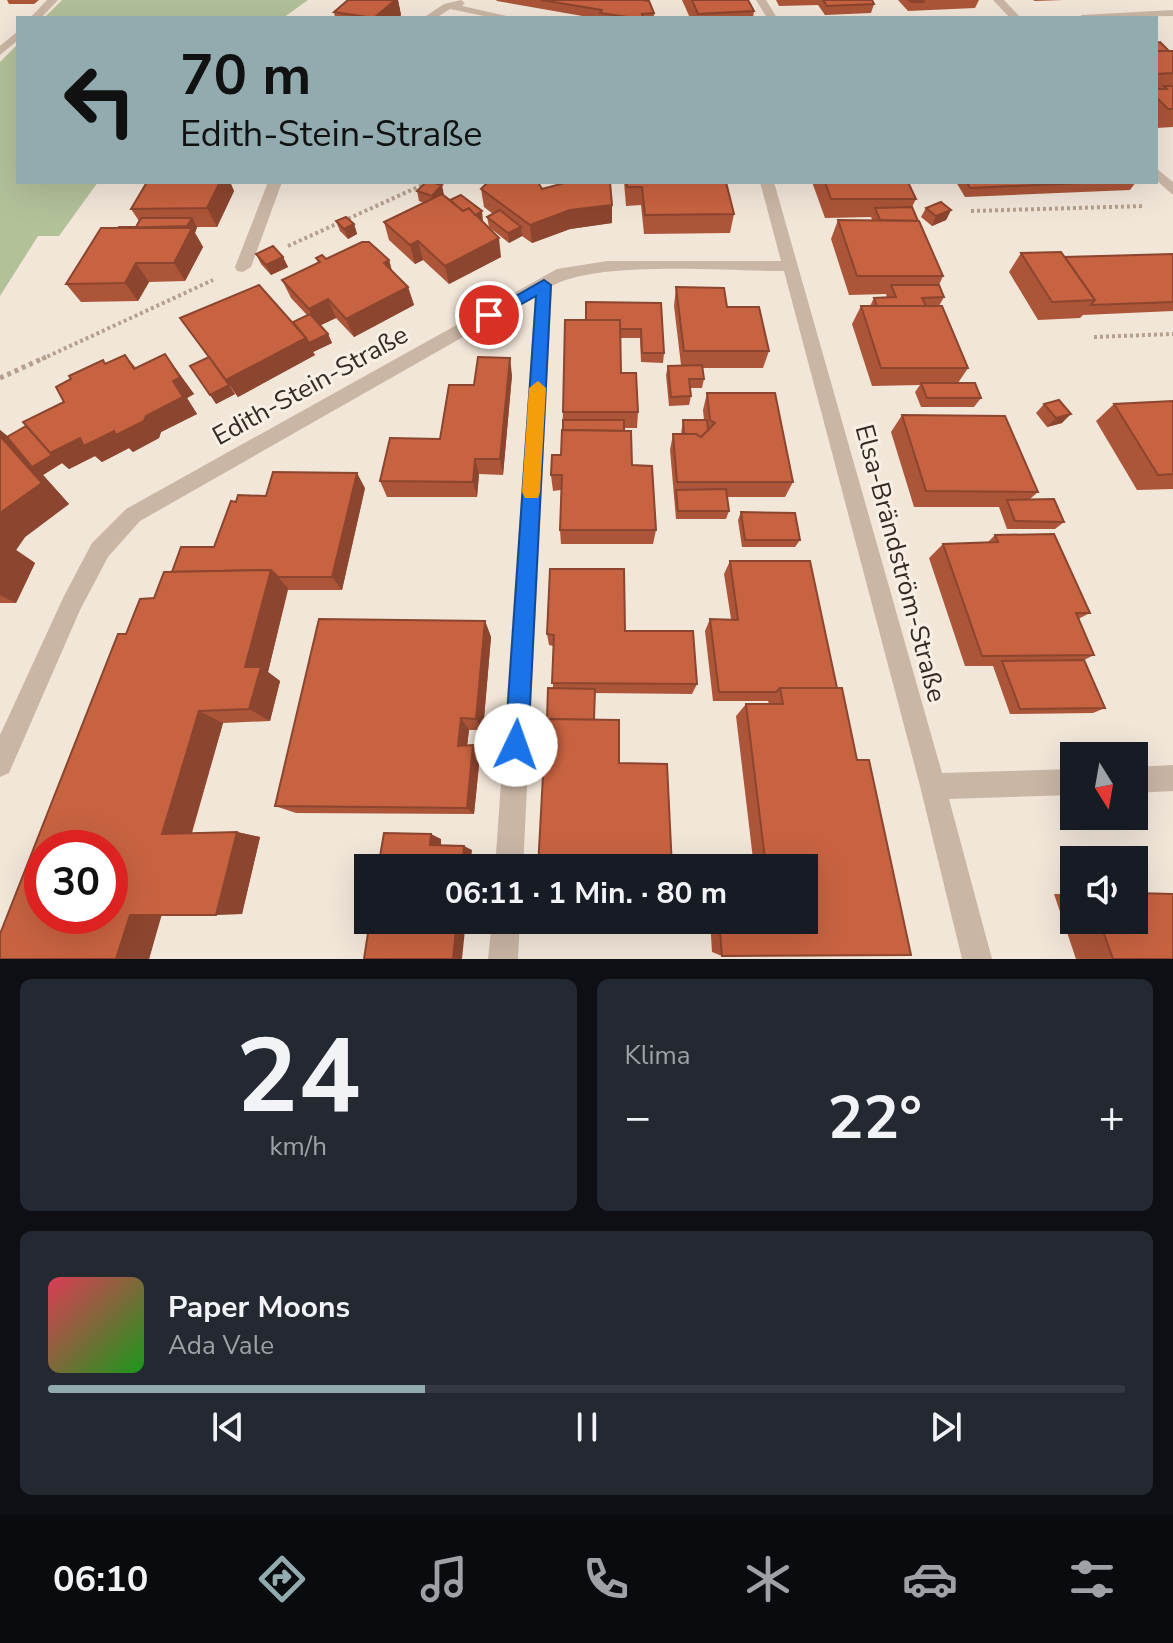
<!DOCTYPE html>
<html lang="de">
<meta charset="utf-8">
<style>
:root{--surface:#171b24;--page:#242831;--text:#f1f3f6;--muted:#9ea1a6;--line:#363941;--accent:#91abae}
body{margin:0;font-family:"Nunito Sans",sans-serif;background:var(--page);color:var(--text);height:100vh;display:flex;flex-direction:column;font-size:30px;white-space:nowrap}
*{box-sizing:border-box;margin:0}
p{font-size:26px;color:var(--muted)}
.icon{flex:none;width:44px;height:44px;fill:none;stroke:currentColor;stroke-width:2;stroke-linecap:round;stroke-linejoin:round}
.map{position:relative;height:959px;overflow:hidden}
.sheet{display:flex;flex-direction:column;gap:20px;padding:20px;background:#0d0f14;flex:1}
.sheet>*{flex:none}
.guide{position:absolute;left:16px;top:16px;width:1142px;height:168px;border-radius:0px;box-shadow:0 8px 32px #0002;background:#91abae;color:#111;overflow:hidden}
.needle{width:52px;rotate:169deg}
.tools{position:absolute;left:1060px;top:742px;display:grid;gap:16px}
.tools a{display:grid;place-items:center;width:88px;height:88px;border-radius:0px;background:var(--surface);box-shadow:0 8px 32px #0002;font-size:40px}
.speed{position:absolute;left:24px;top:830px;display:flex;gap:16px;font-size:40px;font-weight:700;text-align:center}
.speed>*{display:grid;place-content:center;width:104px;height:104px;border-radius:50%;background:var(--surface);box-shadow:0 8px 32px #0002;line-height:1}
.speed .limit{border:12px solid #d22;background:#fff;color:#111}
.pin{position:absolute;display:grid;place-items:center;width:68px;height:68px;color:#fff;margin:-34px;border:4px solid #fff;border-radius:50%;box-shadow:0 2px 8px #0007}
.me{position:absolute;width:88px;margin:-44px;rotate:3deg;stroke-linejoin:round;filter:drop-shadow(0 0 6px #0008)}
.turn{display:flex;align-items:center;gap:28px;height:168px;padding:0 32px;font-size:36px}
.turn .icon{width:104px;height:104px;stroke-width:2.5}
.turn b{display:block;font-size:56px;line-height:68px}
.big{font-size:60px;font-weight:700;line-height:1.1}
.sheet .card{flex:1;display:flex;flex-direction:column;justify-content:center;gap:12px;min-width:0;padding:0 28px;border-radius:12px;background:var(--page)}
.sheet .dial{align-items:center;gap:0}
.dial b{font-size:104px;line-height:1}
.song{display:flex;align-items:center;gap:24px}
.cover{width:96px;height:96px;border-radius:12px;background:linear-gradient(135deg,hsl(350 70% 55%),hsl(120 70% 35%))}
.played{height:8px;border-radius:4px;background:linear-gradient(90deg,var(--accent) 35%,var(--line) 35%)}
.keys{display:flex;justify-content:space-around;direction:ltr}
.heat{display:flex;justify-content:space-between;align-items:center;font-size:44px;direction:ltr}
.sheet .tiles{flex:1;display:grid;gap:20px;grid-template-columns:1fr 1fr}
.card:last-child{grid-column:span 2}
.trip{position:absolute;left:354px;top:854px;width:464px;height:80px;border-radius:0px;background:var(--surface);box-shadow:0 8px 32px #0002;font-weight:700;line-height:80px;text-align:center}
.dock{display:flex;height:128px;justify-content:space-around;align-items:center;background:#090b0e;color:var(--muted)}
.dock .icon{width:56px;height:56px}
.dock .on{color:var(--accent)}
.dock b{font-size:36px;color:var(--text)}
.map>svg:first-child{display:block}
</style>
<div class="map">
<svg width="1173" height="959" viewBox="0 0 1173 959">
<rect width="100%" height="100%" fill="#f2e6d9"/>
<!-- green -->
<g fill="#b3c199">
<path d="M62 0H308L283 18H44Z"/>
<path d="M18 44V182H98L59 236H38L0 296V62Z"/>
</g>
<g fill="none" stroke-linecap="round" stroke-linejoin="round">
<!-- path-far1 -->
<g stroke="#b5a08f" stroke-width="4" stroke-dasharray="3 3" stroke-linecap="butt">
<path d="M971 211 1144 206"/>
<path d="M288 246 429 182"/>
<path d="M1094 337 1173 334"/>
<path d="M42 359 213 280"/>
</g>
<!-- path -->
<path stroke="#b5a08f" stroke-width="5" stroke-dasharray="4 4" stroke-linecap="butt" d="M0 378 46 357"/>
<!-- lane -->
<g fill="#cab6a5" fill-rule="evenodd">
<path d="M47 0H58L41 18H30Z"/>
<path d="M18 31V40L0 55V46Z"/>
</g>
<!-- street -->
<g fill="#cab6a5" fill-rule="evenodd">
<path d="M461 0 465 3 462 6 516 18H494L450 9 436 18H423L444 4Z"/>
<path d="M756 0H766L777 18H767Z"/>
<path d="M993 0H1004L1021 18H1010Z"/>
<path d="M1173 10V16L1077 18 1082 15Z"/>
<path d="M1156 168 1173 182V195L1156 180Z"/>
<path d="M268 182H282L251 267 243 272 237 271 235 267Z"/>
<path d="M760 182H774L942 773 1074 769V795L949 799 992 959H962L920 786 784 271C727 271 597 260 552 286L523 868H495L535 296 140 521 108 557 80 610 9 773 0 777V735L64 596 92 543 126 509 557 269 607 261H781Z"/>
<path d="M1173 765V791L1134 793V767Z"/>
<path d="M492 920H520L518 959H488Z"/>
</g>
</g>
<!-- wall -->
<g fill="#ac5538">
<path d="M7 0H39L34 4H9Z"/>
<path d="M348 0H398L401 15 398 18H335L334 12Z"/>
<path d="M496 0H643L654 13V18H594L497 1Z"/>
<path d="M682 0H748L754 11 753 18H690Z"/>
<path d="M776 0H872L874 4 871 13 825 15 818 5 779 6Z"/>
<path d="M898 0H979L975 8 908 11Z"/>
<path d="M1033 0H1063L1035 1Z"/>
<path d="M1156 43 1169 51H1173V127L1156 128Z"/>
<path d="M147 182H230L234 191 217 227H197L195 233 203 247 185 281 149 282 138 301 81 302 66 284 118 228 136 227 139 221 131 209Z"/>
<path d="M624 182H726L734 214 730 233 644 234 641 205 626 206Z"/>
<path d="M812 182H908L916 199 912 207 943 276 939 285 944 297 939 306 968 368 958 383 981 398 974 407H921L915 392 920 385 872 386 852 324 861 306H870L874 298H887L886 294 849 295 831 239 838 220H872L871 217 825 218Z"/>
<path d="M956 182H1136L1130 190 965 197Z"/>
<path d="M481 189H542L612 205V223L570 229 532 243 522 236 509 243 489 227 487 217 493 214 484 207Z"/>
<path d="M417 191 444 195 483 221 482 222 501 257 449 284 423 260 415 264 389 240 384 222 424 203 419 201Z"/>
<path d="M926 208 951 210 946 220 932 226 921 217Z"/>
<path d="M336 221 354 224 357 234 348 239 340 231Z"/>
<path d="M1021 253 1065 257 1173 254V311L1083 315 1080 318 1038 320 1009 272Z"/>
<path d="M256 254 283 257 288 267 271 275 261 264Z"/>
<path d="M316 258 389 260 392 271 408 287 414 305 354 337 336 318 320 325 328 334 332 343 313 352 315 355 238 397 224 378 235 394 216 404 208 357 180 318 293 322 307 315 291 298 282 280 318 263Z"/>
<path d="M676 287 727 307 769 351 763 368H703L704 379 702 388H690L691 396 689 405 669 406 666 375 668 366 681 365 674 306Z"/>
<path d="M661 303 664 353 663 363 641 362 640 338H620L621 373 638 412 637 428H624L632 465 656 530 653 544H561L560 530 561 490 553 491 551 475 561 455 563 412 586 320Z"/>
<path d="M165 354 194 394 187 398 197 414 161 432 159 438 133 452 129 448 102 462 95 456 69 469 62 463 43 475 69 504 25 537 16 550 35 563 16 603H0V430L8 437 64 402 71 379 103 360 106 364 125 355 136 368Z"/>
<path d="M512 375 503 475 479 474 477 497H387L380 481 440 439 474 385Z"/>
<path d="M707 393 793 482 785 497H727L729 511 726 519H676L670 450 673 434H681L683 420H704L703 410Z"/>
<path d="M1173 401V489L1137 490 1096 421 1114 404Z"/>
<path d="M1044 404 1062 423 1047 427 1036 413Z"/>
<path d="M902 415 1038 492 1030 499 1064 522 1055 529H1007L999 507H914L891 432Z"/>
<path d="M365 488 342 590H288L268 672 280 681 270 721 223 723 192 833 237 832 260 837 242 914 161 915 149 959H0L126 634 154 598 172 572 214 547 236 502 266 496Z"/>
<path d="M741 512 800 540 795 547H742L738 520Z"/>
<path d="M995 535 1090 613 1078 619 1094 655 1084 660 1105 708 1093 713 1010 714 993 666H965L929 558 943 544 987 543Z"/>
<path d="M730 561H810L837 688H842L857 760H869L911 955 722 956 712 952 710 920H804V868H705V862L713 859H753L736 716 746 704H769L768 701H713L705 631 710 619H731L724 574Z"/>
<path d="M485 621 491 637 483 730H469L467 745 480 755 474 814 296 813 275 806Z"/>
<path d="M625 631 697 684 692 694 595 693 594 720 619 763 672 868 547 719 553 688V646L549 645 547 634Z"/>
<path d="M1054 894H1074V920H1134L1173 959H1076Z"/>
</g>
<!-- shaded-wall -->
<g fill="#8c452e">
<path d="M395 0H398L401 15 398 18H374Z"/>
<path d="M220 182H230L234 191 217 227 207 208Z"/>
<path d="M442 185 444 195 434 206 432 196Z"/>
<path d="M612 205V223L570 229 532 243 530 225 570 210Z"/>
<path d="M951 210 946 220 932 226 936 216Z"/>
<path d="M482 211 483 221 467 229 465 220Z"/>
<path d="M192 218 197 227 195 233 203 247 185 281 174 263 190 232 187 226Z"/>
<path d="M354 224 357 234 348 239 344 229Z"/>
<path d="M521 227 522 236 509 243 508 233Z"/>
<path d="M499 238 501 257 449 284 445 266Z"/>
<path d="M418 241 423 260 415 264 410 245Z"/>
<path d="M283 257 288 267 271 275 266 265Z"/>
<path d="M389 260 394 279 384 263Z"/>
<path d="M136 263 149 282 138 301 125 283Z"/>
<path d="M408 287 414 305 354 337 346 319Z"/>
<path d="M328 299 336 318 317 327 309 309Z"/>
<path d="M328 334 332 343 313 352 315 355 238 397 226 380 306 338Z"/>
<path d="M165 354 194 394 187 398 197 414 161 432 159 438 133 452 129 448 102 462 95 456 69 469 62 463 43 475 69 504 25 537 16 550 35 563 16 603 0 595V430L10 438 50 453 80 438 146 416 173 381Z"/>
<path d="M510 358 512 375 503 475 500 459Z"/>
<path d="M229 385 235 394 216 404 210 395Z"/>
<path d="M1071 414 1062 423 1047 427 1056 418Z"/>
<path d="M475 459 479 474 477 497 473 482Z"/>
<path d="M357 473 365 488 342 590 332 577Z"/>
<path d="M271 570 288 588 268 672 280 681 270 721 249 709 245 667Z"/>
<path d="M485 621 491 637 483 730 476 719Z"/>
<path d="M199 711 223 723 190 838 162 834Z"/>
<path d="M461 718 469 730 466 756 458 746Z"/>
<path d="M473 745 480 755 474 814 467 808Z"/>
<path d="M237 832 260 837 242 914 216 915Z"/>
<path d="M431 834 441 839V849L430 845Z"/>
<path d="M464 846 472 850 470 868H462Z"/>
<path d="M162 914 149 959H116L130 915Z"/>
<path d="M457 920H466L462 959H453Z"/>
</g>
<!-- building -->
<g fill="#c86341" stroke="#8c452e" stroke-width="2" fill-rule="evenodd">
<path d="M348 0H395L374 18 334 12Z"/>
<path d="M541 0H643L649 1 654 13 642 14 643 18H634L600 13 602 10Z"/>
<path d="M692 0H748L754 11 698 14Z"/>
<path d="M823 0H872L874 4 827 6Z"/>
<path d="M909 0H923L924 2H911Z"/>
<path d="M1160 42 1169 51H1156V43Z"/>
<path d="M1156 51H1173V73L1156 74Z"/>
<path d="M1164 86H1173V109H1168L1156 97V89H1167Z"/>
<path d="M147 182H220L207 208 131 209Z"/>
<path d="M426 182H430L442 185 432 196 417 191Z"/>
<path d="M488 182H538L542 189 568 182H610L612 205 570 210 530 225 481 189Z"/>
<path d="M627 182H726L734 214 645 215 642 187H627Z"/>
<path d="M825 182H908L916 199H831Z"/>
<path d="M967 182H1100L970 188Z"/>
<path d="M442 194 463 211 469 208 499 238 445 266 418 241 410 245 384 222Z"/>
<path d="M461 195 482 211 475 215 469 208 463 211 450 200Z"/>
<path d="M941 202 951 210 936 216 926 208Z"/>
<path d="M912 207 918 221 880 220 875 208Z"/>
<path d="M500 210 521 227 508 233 487 217Z"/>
<path d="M346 217 354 224 344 229 336 221Z"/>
<path d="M141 218H192L187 226 118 228 119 227H136Z"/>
<path d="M838 220 919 221 943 276H857Z"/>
<path d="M101 228H192L174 263H136L125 283 66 284Z"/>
<path d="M362 242H369L389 260 384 263 408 287 346 319 328 299 309 309 282 280 320 262 316 258 322 255 326 259Z"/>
<path d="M273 246 283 257 266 265 256 254Z"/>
<path d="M1061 252 1095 300 1052 302 1021 253Z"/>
<path d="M1173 254V302L1091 305 1095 300 1065 257Z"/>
<path d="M259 285 306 338 226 380 180 318Z"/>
<path d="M891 285H939L944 297 922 298 926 306H877L874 298 896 297Z"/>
<path d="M676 287 724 288 727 307H759L769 351H684Z"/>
<path d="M586 302 661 303 664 353H642L641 329H620V320H586Z"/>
<path d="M861 306H942L968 368H881Z"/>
<path d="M310 314 328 334 309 343 306 338 293 322Z"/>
<path d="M565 320H620L621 373H636L638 412H563Z"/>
<path d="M165 354 180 377 173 381 183 397 146 416 144 421 116 435 114 431 84 446 80 438 50 453 23 422 64 402 56 387 71 379 69 376 103 360 105 364 125 355 134 369Z"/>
<path d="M209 357 229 385 210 395 190 366Z"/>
<path d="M478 357 510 358 500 459H475L473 482 380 481 390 438 440 439 449 385H474Z"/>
<path d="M702 365 704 379H689L691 396 671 397 668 366Z"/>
<path d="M921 383H975L981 398H927Z"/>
<path d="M707 393H775L793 482H677L673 434H696L701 437 715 423 710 420Z"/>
<path d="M1059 400 1071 414 1056 418 1044 404Z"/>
<path d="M1173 401V474L1158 475 1114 404Z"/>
<path d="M902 415 1005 416 1038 492 926 491Z"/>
<path d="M563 420H624V431L563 430Z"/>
<path d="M683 420H707L708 428 709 429 701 437 696 434H684Z"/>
<path d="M26 426 52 455 32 467 7 437Z"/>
<path d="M562 430 631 431 632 465 652 466 656 530H560L562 475H551L552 455H561Z"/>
<path d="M0 436 42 483 0 513Z"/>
<path d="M273 472 357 473 332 577H278L271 570 172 572 181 547H214L231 501 236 502 238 495 266 496Z"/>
<path d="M726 489 729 511H678L676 490Z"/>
<path d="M1054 499 1064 522 1015 521 1007 500Z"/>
<path d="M741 512 795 513 800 540H745Z"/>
<path d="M1054 534 1090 613H1076L1094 655 982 656 943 544 998 542 995 535Z"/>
<path d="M730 561H810L837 688H780L776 692H719L710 619 738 620Z"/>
<path d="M550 569H624L625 631H693L697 684 552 683 554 635 547 634Z"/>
<path d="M271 570 245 667H261L249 709 199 711 162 834 237 832 216 915H130L116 959H0V934L118 634H126L140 599 154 598 164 572ZM42 848H110V916H42Z"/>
<path d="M319 619 485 621 476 719 461 718 458 746 473 745 467 808 275 806Z"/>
<path d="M1084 660 1105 708 1020 709 1002 661Z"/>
<path d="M548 688 595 689 594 720 547 719Z"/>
<path d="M780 688H842L857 760H869L911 955 722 956 719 920H804V868H714L713 859H765L746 704H783Z"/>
<path d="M546 719 619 720V763L667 764 672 868H538Z"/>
<path d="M384 833 431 834 430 845 464 846 462 868H378Z"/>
<path d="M1134 893 1173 894V959H1113L1099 920H1134Z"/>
<path d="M370 920H457L453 959H364Z"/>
</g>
<!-- route -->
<path fill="#1a73e8" stroke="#114b97" stroke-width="2" d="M544 280 551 285 528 745 524 753 516 757 508 753 505 745 536 296 495 319H484L482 315Z"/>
<!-- slow -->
<path fill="#f59e0b" d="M538 381 546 388 540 492 538 498H525L522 492 529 388Z"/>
<g text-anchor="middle" stroke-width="6" stroke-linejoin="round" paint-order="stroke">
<!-- street labels -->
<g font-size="26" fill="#352b26" stroke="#f9f0e5">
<text transform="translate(310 385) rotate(-29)" y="9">Edith-Stein-Straße</text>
<text transform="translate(901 563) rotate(75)" y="9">Elsa-Brändström-Straße</text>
</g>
</g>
</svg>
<div class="tools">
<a><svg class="needle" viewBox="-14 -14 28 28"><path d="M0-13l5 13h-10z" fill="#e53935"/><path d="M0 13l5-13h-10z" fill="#9ea1a6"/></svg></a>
<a><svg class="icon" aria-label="sound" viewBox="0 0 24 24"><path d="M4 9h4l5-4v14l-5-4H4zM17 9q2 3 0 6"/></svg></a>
</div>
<div class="speed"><div class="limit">30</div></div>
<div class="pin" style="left:489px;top:315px;background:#d93025"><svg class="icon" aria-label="arrive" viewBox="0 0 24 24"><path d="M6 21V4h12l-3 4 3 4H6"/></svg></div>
<svg class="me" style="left:516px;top:745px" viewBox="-20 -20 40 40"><circle r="19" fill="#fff"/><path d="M0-13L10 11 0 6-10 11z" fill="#1a73e8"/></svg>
<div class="trip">06:11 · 1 Min. · 80 m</div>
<div class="guide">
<div class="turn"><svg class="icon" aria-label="left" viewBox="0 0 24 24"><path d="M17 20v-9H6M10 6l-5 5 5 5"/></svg><div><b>70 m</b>Edith-Stein-Straße</div></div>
</div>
</div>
<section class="sheet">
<div class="tiles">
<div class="card dial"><b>24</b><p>km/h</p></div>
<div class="card"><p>Klima</p>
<div class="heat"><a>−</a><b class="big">22°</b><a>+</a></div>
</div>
<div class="card">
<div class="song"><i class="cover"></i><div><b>Paper Moons</b><p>Ada Vale</p></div></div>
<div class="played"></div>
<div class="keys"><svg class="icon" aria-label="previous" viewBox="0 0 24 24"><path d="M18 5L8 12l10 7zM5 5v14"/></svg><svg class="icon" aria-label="pause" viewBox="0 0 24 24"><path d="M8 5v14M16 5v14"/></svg><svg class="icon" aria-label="next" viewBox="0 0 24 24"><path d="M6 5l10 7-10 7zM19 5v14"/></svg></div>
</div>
</div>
</section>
<nav class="dock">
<b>06:10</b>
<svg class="icon on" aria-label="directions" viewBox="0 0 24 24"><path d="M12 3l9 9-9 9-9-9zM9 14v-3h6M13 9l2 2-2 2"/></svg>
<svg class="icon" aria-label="music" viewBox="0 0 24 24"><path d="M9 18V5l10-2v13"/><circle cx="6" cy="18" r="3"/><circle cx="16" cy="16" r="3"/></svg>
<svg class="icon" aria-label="phone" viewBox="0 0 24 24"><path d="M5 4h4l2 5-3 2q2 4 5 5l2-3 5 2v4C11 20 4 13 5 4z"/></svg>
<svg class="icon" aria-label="climate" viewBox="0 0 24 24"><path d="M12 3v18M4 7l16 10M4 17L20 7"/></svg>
<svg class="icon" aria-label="car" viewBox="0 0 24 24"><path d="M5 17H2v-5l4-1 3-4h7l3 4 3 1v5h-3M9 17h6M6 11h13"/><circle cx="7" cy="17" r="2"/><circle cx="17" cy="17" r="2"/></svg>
<svg class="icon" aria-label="filters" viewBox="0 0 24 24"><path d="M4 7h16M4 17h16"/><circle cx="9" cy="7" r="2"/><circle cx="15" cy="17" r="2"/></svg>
</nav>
